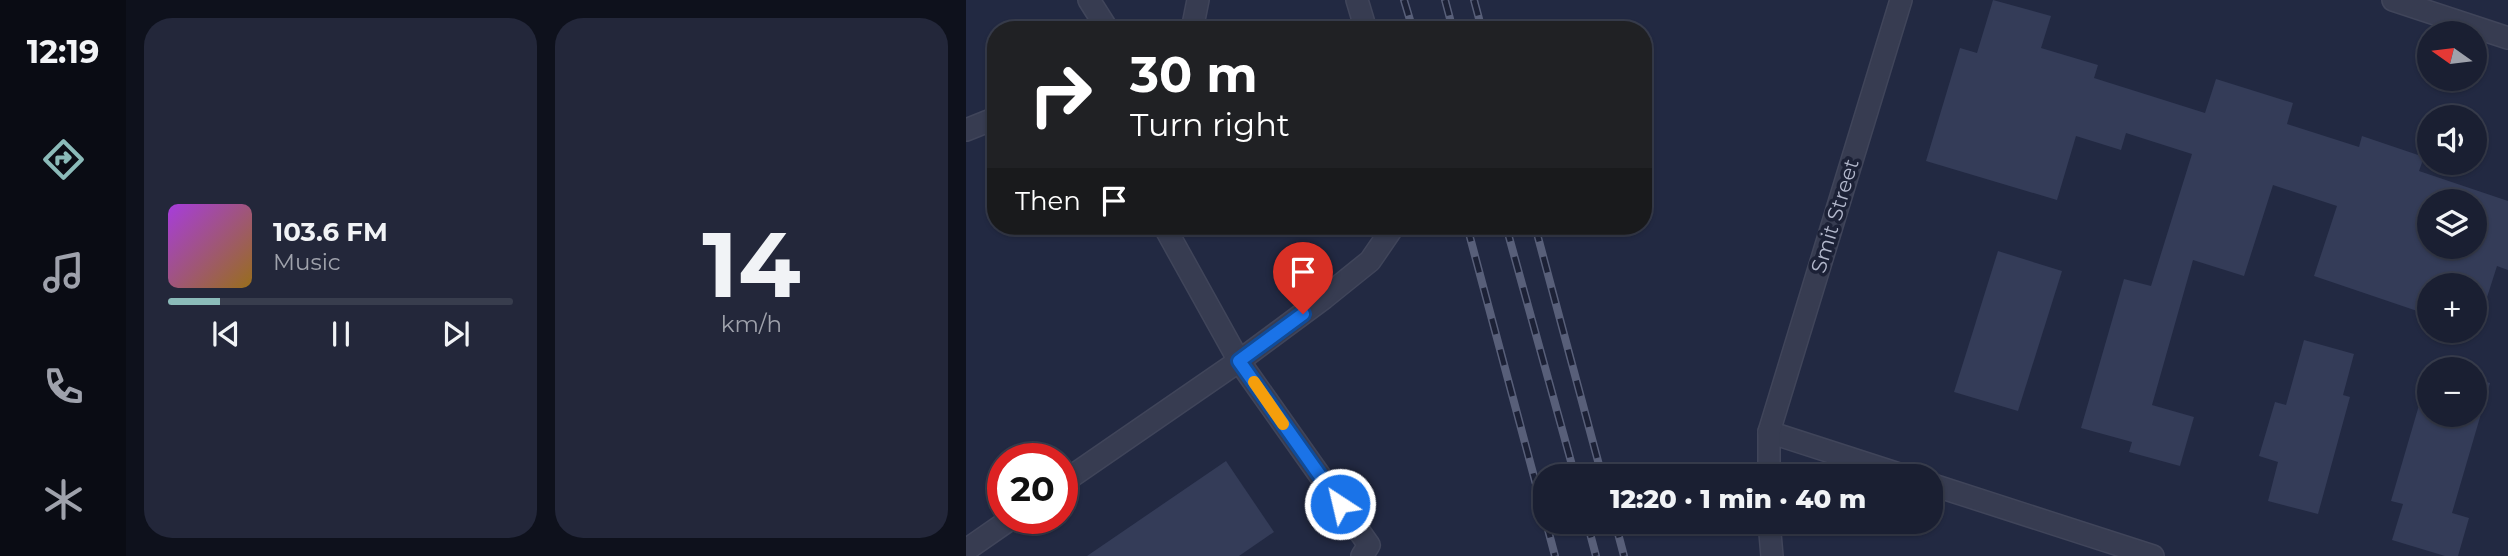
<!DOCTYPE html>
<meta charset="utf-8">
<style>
:root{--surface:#1a1f32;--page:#23273a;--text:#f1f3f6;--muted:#9fa2ac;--line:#383d4d;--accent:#8bbbb9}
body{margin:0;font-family:Montserrat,sans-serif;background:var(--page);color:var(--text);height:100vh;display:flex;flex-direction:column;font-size:26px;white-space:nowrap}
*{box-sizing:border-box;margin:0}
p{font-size:23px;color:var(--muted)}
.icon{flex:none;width:38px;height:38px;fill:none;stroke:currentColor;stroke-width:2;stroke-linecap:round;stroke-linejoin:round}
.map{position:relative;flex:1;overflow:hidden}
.details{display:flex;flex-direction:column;gap:18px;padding:18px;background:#0e111c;width:840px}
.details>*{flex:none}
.hud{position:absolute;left:21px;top:21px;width:665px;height:214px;border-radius:28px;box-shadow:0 2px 5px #0004,0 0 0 2px var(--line);background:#202124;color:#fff;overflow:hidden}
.needle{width:46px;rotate:284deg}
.buttons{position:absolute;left:1451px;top:21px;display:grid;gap:14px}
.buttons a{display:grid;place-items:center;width:70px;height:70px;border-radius:50%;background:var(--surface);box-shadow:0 2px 5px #0004,0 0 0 2px var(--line);font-size:35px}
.speed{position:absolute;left:21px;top:443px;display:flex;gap:14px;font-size:35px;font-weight:700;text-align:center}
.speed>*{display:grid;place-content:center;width:91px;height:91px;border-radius:50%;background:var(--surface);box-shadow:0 2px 5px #0004,0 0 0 2px var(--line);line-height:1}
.speed .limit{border:10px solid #d22;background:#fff;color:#111}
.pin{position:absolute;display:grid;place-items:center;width:60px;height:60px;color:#fff;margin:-72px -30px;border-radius:50% 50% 50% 0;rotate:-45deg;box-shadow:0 0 7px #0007}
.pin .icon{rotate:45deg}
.me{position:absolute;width:77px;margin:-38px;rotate:325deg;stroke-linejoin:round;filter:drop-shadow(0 0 5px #0008)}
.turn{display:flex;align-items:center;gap:24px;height:147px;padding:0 28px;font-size:32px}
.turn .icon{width:91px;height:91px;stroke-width:2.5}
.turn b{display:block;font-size:49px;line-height:60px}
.then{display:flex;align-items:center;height:66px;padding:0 28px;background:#0003;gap:14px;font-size:26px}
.details .card{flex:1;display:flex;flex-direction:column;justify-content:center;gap:10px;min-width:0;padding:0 24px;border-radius:28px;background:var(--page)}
.details .dial{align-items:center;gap:0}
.dial b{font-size:91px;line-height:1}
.song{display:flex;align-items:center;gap:21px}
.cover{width:84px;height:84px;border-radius:10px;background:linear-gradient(135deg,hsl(280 70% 55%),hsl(40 70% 35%))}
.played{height:7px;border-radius:4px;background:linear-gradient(90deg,var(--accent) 15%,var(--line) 15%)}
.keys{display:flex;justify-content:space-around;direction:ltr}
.details .tiles{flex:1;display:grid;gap:18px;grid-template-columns:repeat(2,1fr)}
.trip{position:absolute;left:567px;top:464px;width:410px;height:70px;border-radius:28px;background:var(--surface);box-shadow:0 2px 5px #0004,0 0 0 2px var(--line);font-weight:800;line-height:70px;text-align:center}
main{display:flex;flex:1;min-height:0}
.tab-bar{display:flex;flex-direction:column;width:126px;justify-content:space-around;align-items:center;background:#0a0c14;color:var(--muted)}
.tab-bar .icon{width:49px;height:49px}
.tab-bar .on{color:var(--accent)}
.tab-bar b{font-size:32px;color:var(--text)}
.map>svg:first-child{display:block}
</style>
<main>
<nav class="tab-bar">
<b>12:19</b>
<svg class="icon on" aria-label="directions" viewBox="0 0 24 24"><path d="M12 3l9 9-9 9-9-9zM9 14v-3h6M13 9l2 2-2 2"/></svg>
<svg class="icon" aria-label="music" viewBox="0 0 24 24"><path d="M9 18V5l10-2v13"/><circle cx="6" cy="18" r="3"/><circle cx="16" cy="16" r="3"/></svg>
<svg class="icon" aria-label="phone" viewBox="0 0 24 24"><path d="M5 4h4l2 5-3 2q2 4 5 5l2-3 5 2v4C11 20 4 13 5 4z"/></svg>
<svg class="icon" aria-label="climate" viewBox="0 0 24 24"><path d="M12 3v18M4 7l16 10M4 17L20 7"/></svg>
</nav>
<section class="details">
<div class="tiles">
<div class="card">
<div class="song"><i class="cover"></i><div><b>103.6 FM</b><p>Music</p></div></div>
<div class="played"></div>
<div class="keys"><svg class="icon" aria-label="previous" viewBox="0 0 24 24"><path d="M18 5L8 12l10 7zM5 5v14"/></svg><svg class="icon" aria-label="pause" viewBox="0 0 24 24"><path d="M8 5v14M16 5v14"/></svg><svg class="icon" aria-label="next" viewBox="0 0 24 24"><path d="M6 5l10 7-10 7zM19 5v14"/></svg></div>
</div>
<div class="card dial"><b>14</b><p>km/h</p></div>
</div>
</section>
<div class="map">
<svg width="1542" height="556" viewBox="0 0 1542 556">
<rect width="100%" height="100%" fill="#222942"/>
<!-- building -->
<g fill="#343c58" fill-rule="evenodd">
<path d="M1027 0 1085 16 1075 48 1132 65 1128 78 1239 113 1250 79 1327 103 1321 124 1393 147 1396 136 1458 157 1453 171 1542 201V270L1531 266 1516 313 1508 311V285H1463V315L1348 276 1371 206 1307 185 1278 276 1227 260 1186 405 1228 417 1214 466 1163 452 1166 442 1115 428 1158 279 1185 286 1226 154 1160 133 1155 150 1110 136 1091 200 960 161 994 48 1011 53ZM1463 201H1508V247H1463Z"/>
<path d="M1032 251 1096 271 1052 411 988 392Z"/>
<path d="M1338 340 1388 354 1377 395 1384 397 1352 514 1302 501 1312 462 1293 456 1309 402 1320 405Z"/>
<path d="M1463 371V415H1508V379L1524 383 1486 513 1503 518 1492 556H1479L1426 540 1437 504 1425 501Z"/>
<path d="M260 461 308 532 273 556H121Z"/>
</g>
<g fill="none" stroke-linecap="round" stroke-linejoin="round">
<defs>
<g id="service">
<path d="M123 0 142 30"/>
<path d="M391 0 400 30"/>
<path d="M226 30 232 0"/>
<path d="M0 130 30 118"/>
<path d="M198 226 273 361 403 545 396 556"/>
<path d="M96 483 273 361 358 298 404 261 428 226"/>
<path d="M0 550 46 518"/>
</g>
<g id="minor">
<path d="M803 432 939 476"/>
<path d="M803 476V432L935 0"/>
<path d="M964 484 1187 556"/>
<path d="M803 522 806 556"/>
</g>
<path id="tertiary" d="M1427 0 1542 38"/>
</defs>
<!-- service casing -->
<use href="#service" stroke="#40455a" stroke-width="24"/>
<!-- minor casing -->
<use href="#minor" stroke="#40455a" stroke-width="24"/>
<!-- tertiary casing -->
<use href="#tertiary" stroke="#40455a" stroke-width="24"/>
<!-- service -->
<use href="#service" stroke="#373c51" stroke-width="21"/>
<!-- minor -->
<use href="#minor" stroke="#373c51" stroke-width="21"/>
<!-- tertiary -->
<use href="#tertiary" stroke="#373c51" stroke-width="21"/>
<defs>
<g id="rail">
<path d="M438 0 447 30"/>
<path d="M479 0 487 30"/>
<path d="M508 0 516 30"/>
<path d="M501 226 579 518"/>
<path d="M540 226 609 476"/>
<path d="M569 226 636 476"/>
<path d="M580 522 589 556"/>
<path d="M621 522 630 556"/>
<path d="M649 522 658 556"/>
</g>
</defs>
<!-- rail casing -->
<use href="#rail" stroke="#585f79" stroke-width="8"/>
<!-- rail -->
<use href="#rail" stroke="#1c2136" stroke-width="5" stroke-dasharray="16" stroke-linecap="butt"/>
</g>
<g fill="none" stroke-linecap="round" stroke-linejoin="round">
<defs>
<path id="route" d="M337 314 273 361 374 504"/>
</defs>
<!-- route casing -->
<use href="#route" stroke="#114b97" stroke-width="18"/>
<!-- route -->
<use href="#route" stroke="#1a73e8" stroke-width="12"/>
<!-- slow -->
<path stroke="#f59e0b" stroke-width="12" d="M288 382 317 424"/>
</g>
<g text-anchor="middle" stroke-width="7" stroke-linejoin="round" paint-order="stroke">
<!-- street labels -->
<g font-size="21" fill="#b3b8cc" stroke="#1c2136">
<text transform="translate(869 216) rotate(-73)" y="7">Smit Street</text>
</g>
</g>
</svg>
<div class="buttons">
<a><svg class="needle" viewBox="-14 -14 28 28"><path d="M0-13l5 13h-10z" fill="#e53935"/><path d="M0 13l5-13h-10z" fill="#9fa2ac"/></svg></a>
<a><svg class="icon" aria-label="sound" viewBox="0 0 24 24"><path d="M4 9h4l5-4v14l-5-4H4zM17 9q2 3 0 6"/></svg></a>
<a><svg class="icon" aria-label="layers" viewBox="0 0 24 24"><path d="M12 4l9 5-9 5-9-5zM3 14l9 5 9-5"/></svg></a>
<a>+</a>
<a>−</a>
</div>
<div class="speed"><div class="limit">20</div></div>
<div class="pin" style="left:337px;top:314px;background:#d93025"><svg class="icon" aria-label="arrive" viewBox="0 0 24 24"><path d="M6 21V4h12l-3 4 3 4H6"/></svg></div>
<svg class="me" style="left:374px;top:504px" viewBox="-20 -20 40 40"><circle r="17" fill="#1a73e8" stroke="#fff" stroke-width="3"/><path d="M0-11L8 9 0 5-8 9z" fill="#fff"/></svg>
<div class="trip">12:20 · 1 min · 40 m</div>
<div class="hud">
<div class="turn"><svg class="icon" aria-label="right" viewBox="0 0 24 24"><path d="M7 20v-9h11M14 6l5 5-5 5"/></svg><div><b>30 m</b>Turn right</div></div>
<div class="then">Then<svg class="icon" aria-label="arrive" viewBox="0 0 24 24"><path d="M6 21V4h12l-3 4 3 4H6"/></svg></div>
</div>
</div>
</main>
